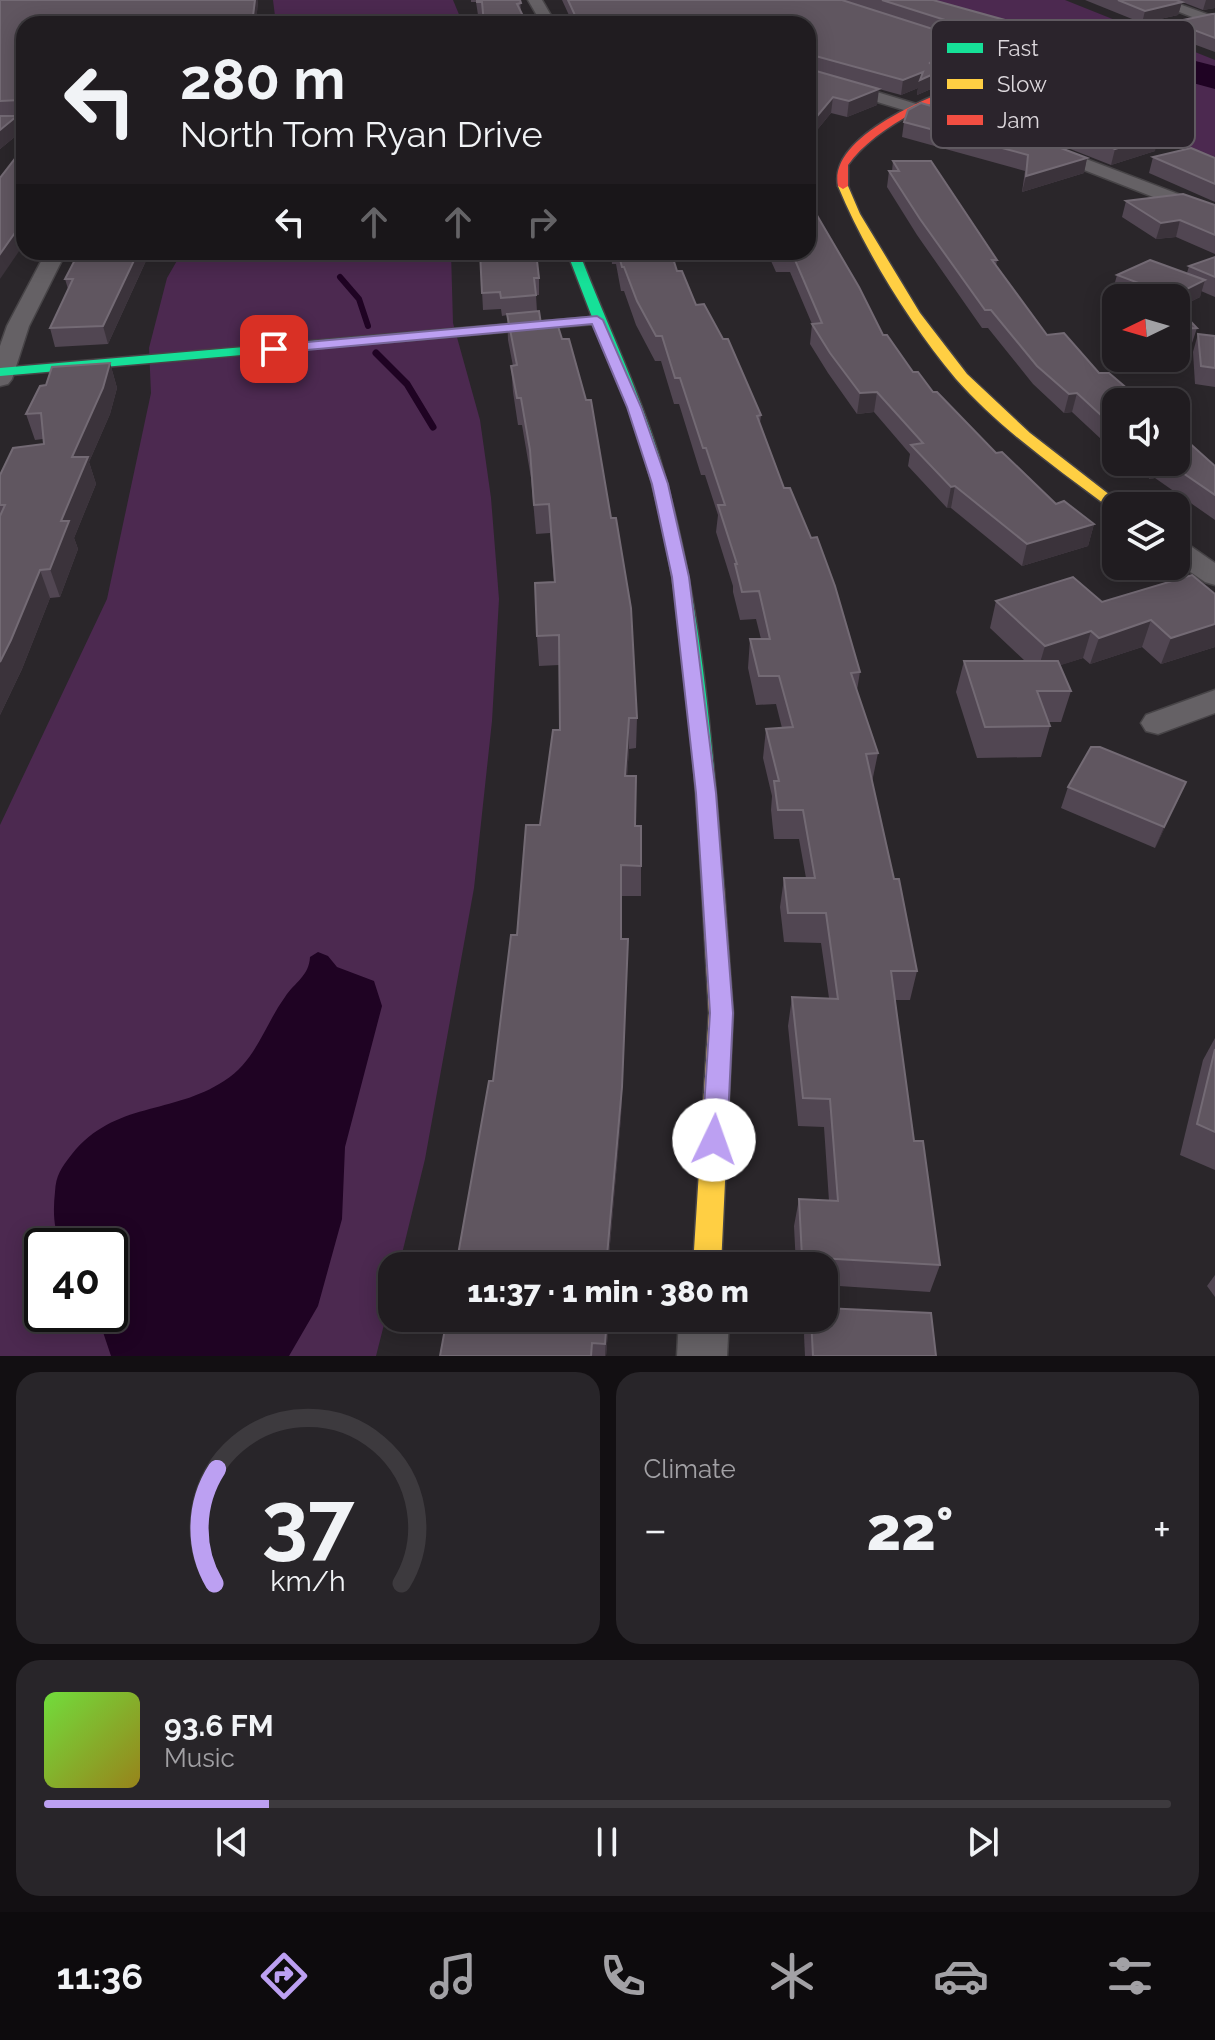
<!DOCTYPE html>
<meta charset="utf-8">
<style>
:root{--surface:#201c20;--page:#282529;--text:#f1f3f6;--muted:#a2a1a5;--line:#3d3a3e;--accent:#bca0f2}
body{margin:0;font-family:Raleway,sans-serif;background:var(--page);color:var(--text);height:100vh;display:flex;flex-direction:column;font-size:30px;white-space:nowrap}
*{box-sizing:border-box;margin:0}
p{font-size:26px;color:var(--muted)}
.icon{flex:none;width:44px;height:44px;fill:none;stroke:currentColor;stroke-width:2;stroke-linecap:round;stroke-linejoin:round}
.map{position:relative;height:1356px;overflow:hidden}
.side{display:flex;flex-direction:column;gap:16px;padding:16px;background:#120f12;flex:1}
.side>*{flex:none}
.guide{position:absolute;left:16px;top:16px;width:800px;height:244px;border-radius:24px;box-shadow:0 4px 20px #0003,0 0 0 2px var(--line);background:#201c20;color:var(--text);overflow:hidden}
.needle{width:52px;rotate:265deg}
.buttons{position:absolute;left:1102px;top:284px;display:grid;gap:16px}
.buttons a{display:grid;place-items:center;width:88px;height:88px;border-radius:16px;background:var(--surface);box-shadow:0 4px 20px #0003,0 0 0 2px var(--line);font-size:40px}
.speed{position:absolute;left:24px;top:1228px;display:flex;gap:16px;font-size:40px;font-weight:700;text-align:center}
.speed>*{display:grid;place-content:center;width:104px;height:104px;border-radius:50%;background:var(--surface);box-shadow:0 4px 20px #0003,0 0 0 2px var(--line);line-height:1}
.speed .limit{border:4px solid #111;border-radius:12px;background:#fff;color:#111}
.pin{position:absolute;display:grid;place-items:center;width:68px;height:68px;color:#fff;margin:-34px;border-radius:16px;box-shadow:0 4px 12px #0006}
.me{position:absolute;width:88px;margin:-44px;rotate:3deg;stroke-linejoin:round;filter:drop-shadow(0 0 6px #0008)}
.turn{display:flex;align-items:center;gap:28px;height:168px;padding:0 32px;font-size:36px}
.turn .icon{width:104px;height:104px;stroke-width:2.5}
.turn b{display:block;font-size:56px;line-height:68px}
.lanes{display:flex;align-items:center;height:76px;padding:0 32px;background:#0003;justify-content:center;gap:40px;direction:ltr}
.lanes .off{opacity:.35}
.big{font-size:60px;font-weight:800;line-height:1.1}
.side .card{flex:1;display:flex;flex-direction:column;justify-content:center;gap:12px;min-width:0;padding:0 28px;border-radius:24px;background:var(--page)}
.side .dial{align-items:center;gap:0}
.dial svg{height:208px;overflow:visible;fill:none;stroke:var(--line);stroke-width:7;stroke-linecap:round;text-anchor:middle}
.dial text{fill:var(--text);stroke:none}
.song{display:flex;align-items:center;gap:24px}
.cover{width:96px;height:96px;border-radius:12px;background:linear-gradient(135deg,hsl(100 70% 55%),hsl(50 70% 35%))}
.played{height:8px;border-radius:4px;background:linear-gradient(90deg,var(--accent) 20%,var(--line) 20%)}
.keys{display:flex;justify-content:space-around;direction:ltr}
.heat{display:flex;justify-content:space-between;align-items:center;font-size:44px;direction:ltr}
.side .tiles{flex:1;display:grid;gap:16px;grid-template-columns:1fr 1fr}
.card:last-child{grid-column:span 2}
.trip{position:absolute;left:378px;top:1252px;width:460px;height:80px;border-radius:24px;background:var(--surface);box-shadow:0 4px 20px #0003,0 0 0 2px var(--line);font-weight:800;line-height:80px;text-align:center}
.tab-bar{display:flex;height:128px;justify-content:space-around;align-items:center;background:#0d0b0d;color:var(--muted)}
.tab-bar .icon{width:56px;height:56px}
.tab-bar .on{color:var(--accent)}
.tab-bar b{font-size:36px;color:var(--text)}
.map>svg:first-child{display:block}
</style>
<div class="map">
<svg width="1215" height="1356" viewBox="0 0 1215 1356">
<rect width="100%" height="100%" fill="#2a262a"/>
<!-- green -->
<g fill="#4c2950" fill-rule="evenodd">
<path d="M273 0H453L463 24H276Z"/>
<path d="M922 0H1065L1215 60V159L1003 86 1099 50Z"/>
<path d="M182 252H451L453 323 480 420 491 498 499 599 492 721 474 888 425 1159 399 1266H392V1293L376 1356H0V825L107 599 151 393 149 348 167 278ZM42 1246H110V1314H42Z"/>
</g>
<!-- water -->
<g fill="#1f0323">
<path d="M1180 57 1215 66V89L1167 76 1146 65 1154 59Z"/>
<path d="M318 952 328 956 337 967 374 981 382 1006 345 1147 342 1219 318 1306 289 1356H111L97 1314H110V1246H62C53 1230 53 1210 55 1192 56 1175 61 1168 72 1154 115 1101 172 1115 224 1081 256 1061 264 1026 285 997 295 982 309 976 310 957Z"/>
</g>
<g fill="none" stroke-linecap="round" stroke-linejoin="round">
<!-- stream-far1 -->
<path stroke="#1f0323" stroke-width="6" d="M340 277 359 299 368 326"/>
<!-- stream -->
<path stroke="#1f0323" stroke-width="7" d="M376 353 407 384 433 427"/>
<defs>
<g id="street">
<path d="M528 0H542L556 24H542Z"/>
<path d="M1149 0H1168L1215 17V26Z"/>
<path d="M939 36 1029 63 1031 66 1024 70 934 43 932 40Z"/>
<path d="M808 71 949 114 951 117 943 122 937 120 808 81Z"/>
<rect x="0" y="118" width="24" height="10"/>
<path d="M1044 143 1215 208V221L1038 152 1035 148Z"/>
<path d="M46 252H66L29 326 12 379 8 384 0 386V346L7 326Z"/>
<path d="M1176 540 1186 543 1215 563V585L1205 582 1176 562Z"/>
<path d="M1215 690V713L1158 734 1146 731 1141 723 1146 715Z"/>
<path d="M679 1318H729L727 1356H677Z"/>
</g>
<path id="fast" d="M567 252H579C605 320 637 386 659 456 702 596 712 744 724 889L721 895 713 897 705 895 702 889C693 744 686 595 644 455 631 410 613 367 595 324L0 376V368L592 317Z"/>
<g id="slow">
<path d="M843 183 848 186 860 214 920 313 967 374 1030 433 1124 506H1116V511L1111 509C1058 469 1000 429 956 379 910 324 865 251 838 186Z"/>
<path d="M713 881 721 883 724 889 733 1013 721 1266H693L709 1013 702 889 705 883Z"/>
</g>
<path id="jam" d="M1215 14V18C1121 39 903 86 848 165V186L843 189 838 186C820 98 1149 28 1215 14Z"/>
</defs>
<!-- street casing -->
<use href="#street" stroke="#474447" stroke-width="3"/>
<!-- fast casing -->
<use href="#fast" stroke="#474447" stroke-width="3"/>
<!-- slow casing -->
<use href="#slow" stroke="#474447" stroke-width="3"/>
<!-- jam casing -->
<use href="#jam" stroke="#474447" stroke-width="3"/>
<!-- street -->
<use href="#street" fill="#656165" fill-rule="evenodd"/>
<!-- fast -->
<use href="#fast" fill="#16e098" fill-rule="evenodd"/>
<!-- slow -->
<use href="#slow" fill="#ffcf43" fill-rule="evenodd"/>
<!-- jam -->
<use href="#jam" fill="#f24e42" fill-rule="evenodd"/>
</g>
<!-- wall -->
<g fill="#514652">
<path d="M0 0H258L256 24H24V115L4 116H17L22 131 0 149Z"/>
<path d="M471 0H520L521 12 478 15 476 2H471Z"/>
<path d="M562 0H933L1038 44 1003 54 982 47 980 59 976 60 975 67 946 73 945 83 917 95 918 88 901 95 857 83 877 105 847 117 831 113 808 141V24H573Z"/>
<path d="M1085 0H1176L1182 2 1178 15 1142 23Z"/>
<path d="M1177 0H1215V8L1203 10Z"/>
<path d="M1215 14V52L1169 35 1173 22Z"/>
<path d="M944 93 1155 151 1111 165 1027 132 942 107Z"/>
<path d="M904 122 1087 158 1084 173 1022 192 1025 171 902 137Z"/>
<path d="M1153 157 1215 158V202L1149 173Z"/>
<path d="M893 161 997 260 996 266 1047 335 1116 402V453L1072 412 1064 413 1033 384 988 328H982L917 235 887 187 889 171H892Z"/>
<path d="M1126 201 1215 205V254L1176 237 1156 239 1122 217Z"/>
<path d="M150 252 108 344 55 347 50 328 68 289 65 279Z"/>
<path d="M480 252 539 278V295H536L537 312 637 718 636 748 629 749 627 776 641 866V896H621V939H628L627 970 621 1117 609 1256 611 1266 493 1081 517 935 560 730 559 665 539 666 537 636 554 583 550 533 536 534 531 478 522 425H518L513 392 511 366H513L508 340 507 315 502 316 501 309 483 310Z"/>
<path d="M611 252H671L677 271 761 415 760 423 784 488 860 672 857 690 878 753 872 782 894 879 917 971 910 1000H895L914 1141 940 1265 930 1292 824 1285V1266H796L794 1226 799 1199 829 1201 824 1127 798 1126 788 1026 792 997 829 998 821 943 784 942 780 907 784 878H806L799 839H774L771 810 772 796 763 758 766 729 782 728 776 704 756 705 748 668 750 639H761L756 619 740 620 733 592V586L716 532 718 515 705 475H701L679 404H674L661 361H655L636 325 624 291H621L616 264H612Z"/>
<path d="M767 252H808L883 335 913 372 996 453 1056 504 1094 524 1088 546 1022 566 951 508H947L908 466 910 454 874 412 857 414 828 373 810 344 812 324 790 272H776Z"/>
<path d="M1215 257V297L1201 291 1200 297 1178 308 1197 328 1191 346 1176 347V298H1126L1112 293 1117 275 1187 273 1189 266Z"/>
<path d="M1108 302H1116V336L1103 320Z"/>
<path d="M1198 334 1215 336V387L1195 384 1193 352Z"/>
<path d="M110 363 117 388 110 414 89 462 96 484 74 538 78 549 60 597 50 598 22 669 0 715V475L44 444 43 439 35 440 26 414 46 385Z"/>
<path d="M1128 462H1176L1215 466V520L1155 478 1150 479Z"/>
<path d="M1215 594V647L1161 664 1142 647 1090 664 1083 658 1060 665 1071 691 1061 722H1049L1050 726 1041 757 977 758 956 692 964 661H1025L990 628 996 601 1102 602Z"/>
<path d="M1186 782 1155 848 1061 808 1068 787Z"/>
<path d="M1215 1038V1170L1180 1155 1203 1060Z"/>
<path d="M1215 1275V1297L1207 1286Z"/>
<path d="M447 1318H609L606 1356H440Z"/>
<path d="M807 1318H824L936 1356H805L804 1335Z"/>
</g>
<!-- shaded-wall -->
<g fill="#3b333b">
<path d="M255 0H258L256 24H252Z"/>
<path d="M1206 0H1215V8L1203 10Z"/>
<path d="M1182 2 1178 15 1142 23 1145 11Z"/>
<path d="M1041 30 1038 44 1003 54 1005 39Z"/>
<path d="M983 45 980 59 976 60 975 67 946 73 945 83 917 95 918 88 901 95 903 80 929 63 969 48Z"/>
<path d="M879 89 877 105 847 117 849 101Z"/>
<path d="M833 97 831 113 808 141V127Z"/>
<path d="M17 116 22 131 0 149V130Z"/>
<path d="M1159 136 1155 151 1111 165 1115 149Z"/>
<path d="M1087 158 1084 173 1022 192 1026 176Z"/>
<path d="M24 220V244L0 279V254Z"/>
<path d="M1180 220 1176 237 1156 239 1161 223Z"/>
<path d="M138 252H150L108 344 103 326Z"/>
<path d="M1205 280 1200 297 1176 309V298H1172L1173 296Z"/>
<path d="M110 363 117 388 110 414 89 462 96 484 74 538 78 549 60 597 50 569 61 521 72 457Z"/>
<path d="M877 392 874 412 857 414 860 393Z"/>
<path d="M1077 393 1072 412 1064 413 1069 394Z"/>
<path d="M1155 462H1161L1155 478 1150 479Z"/>
<path d="M955 486 951 508H947L951 487Z"/>
<path d="M1094 524 1088 546 1022 566 1027 544Z"/>
<path d="M40 570 50 598 22 669 0 715V662Z"/>
<path d="M1151 620 1142 647 1090 664 1099 638Z"/>
<path d="M1215 624V647L1161 664 1171 638Z"/>
<path d="M1091 631 1083 658 1037 673 1045 646Z"/>
<path d="M629 718V749L625 806V776Z"/>
<path d="M1186 782 1177 803 1155 848 1164 827Z"/>
<path d="M628 939 621 1117 608 1266 607 1256Z"/>
<path d="M607 1318H609L606 1356H605Z"/>
</g>
<!-- building -->
<g fill="#605660" stroke="#736a74" stroke-width="2">
<path d="M0 0H255L252 24H24V111L23 112 20 100 0 101Z"/>
<path d="M477 0H520L521 3 517 4 527 24H484L482 2H477Z"/>
<path d="M568 0H842L983 45 969 48 978 52 929 63 947 68 920 80 923 72 903 80 808 54V24H579Z"/>
<path d="M882 0H933L1041 30 1005 39Z"/>
<path d="M1118 0H1176L1182 2 1145 11Z"/>
<path d="M1212 14H1215V38L1173 22Z"/>
<path d="M808 60 809 69 879 89 849 101 833 97 808 127Z"/>
<path d="M979 78 1064 101 1159 136 1115 149 1030 117 944 93Z"/>
<path d="M921 103 1016 131 1087 158 1026 176 1028 155 904 122 908 110Z"/>
<path d="M0 116H17L0 130Z"/>
<path d="M24 147V220L0 254V178Z"/>
<path d="M1191 148 1215 158V184L1153 157Z"/>
<path d="M893 161H931L997 260H992L1047 335 1064 333 1099 373H1109L1143 402H1116V429L1077 393 1069 394 1037 366 991 310H985L920 219 889 171H899Z"/>
<path d="M1183 194 1215 205V235L1180 220 1161 223 1126 201Z"/>
<path d="M808 200 859 287 883 335H887L913 372H918L933 392H937L996 453 1002 452 1056 504 1064 501 1094 524 1027 544 955 486 951 487 911 445 923 443 877 392 860 393 830 353 812 324 822 323 792 253 777 254V252H808Z"/>
<path d="M79 252H138L103 326 50 328 73 279H65Z"/>
<path d="M480 252H536L539 278H534L536 295 501 298 500 292 482 293Z"/>
<path d="M618 252H671L677 271H682L696 305 704 304 723 339H728L761 415 757 416 784 488H790L811 538 817 537 835 586 860 672 851 673 878 753 866 754 894 879H899L917 971H891L914 1141H923L940 1265 802 1257 799 1199 838 1201 830 1099 803 1098 792 997 838 999 826 913H788L784 878H815L803 810H778L774 781H779L766 729 793 727 779 676H759L750 639H770L759 591 742 592 735 564H737L718 505H725L706 448H703L680 378H675L662 336H656L637 301 624 267H622Z"/>
<path d="M1215 257V277L1189 266Z"/>
<path d="M1150 260 1205 280 1173 296 1117 275Z"/>
<path d="M1108 302H1116V312Z"/>
<path d="M1176 306 1197 328 1176 329Z"/>
<path d="M539 311 541 324 557 323 562 339H569L586 400H591L611 518H616L631 608 637 718H629L625 776H636L635 826H641V866L621 865V939H628L622 1087 607 1256 611 1257V1266H456L489 1081H493L511 935H517L526 825H540L553 730H560L559 635 537 636 535 583 555 582 549 504 534 505 530 450 521 398H517L511 366 517 365 507 314Z"/>
<path d="M1198 334 1215 336V368L1201 366Z"/>
<path d="M110 363 103 388 72 457H88L61 521H69L50 569 40 570 11 640 0 662V516L5 505H0V475L13 448 44 444 41 413 26 414 40 386 46 385 52 367Z"/>
<path d="M1176 431 1215 466V495L1167 462H1176Z"/>
<path d="M1192 575 1215 594V624L1171 638 1151 620 1099 638 1091 631 1045 646 996 601 1073 577 1102 602Z"/>
<path d="M964 661H1058L1071 691H1037L1050 726 985 727Z"/>
<path d="M1091 747H1100L1186 782 1164 827 1068 787Z"/>
<path d="M1215 1049V1132L1197 1124Z"/>
<path d="M824 1308 931 1313 936 1356H813L811 1318H824Z"/>
<path d="M447 1318H607L605 1344 592 1343 591 1356H440Z"/>
</g>
<!-- route -->
<path fill="#bca0f2" stroke="#7a689d" stroke-width="2" d="M597 316 603 320 641 407 668 484 689 577 716 793 733 1013 727 1140 723 1148 714 1151 705 1148 702 1140 710 1013 696 793 672 577 652 484 627 407 592 324 274 353 268 349 274 345Z"/>
<!-- legend -->
<rect x="931" y="20" width="264" height="128" rx="12" fill="#2b242c" stroke="#605a61" stroke-width="2"/>
<rect x="947" y="43" width="36" height="10" fill="#16e098"/>
<rect x="947" y="79" width="36" height="10" fill="#ffcf43"/>
<rect x="947" y="115" width="36" height="10" fill="#f24e42"/>
<g font-size="22" fill="#ddd8dd">
<text x="997" y="56">Fast</text>
<text x="997" y="92">Slow</text>
<text x="997" y="128">Jam</text>
</g>
</svg>
<div class="buttons">
<a><svg class="needle" viewBox="-14 -14 28 28"><path d="M0-13l5 13h-10z" fill="#e53935"/><path d="M0 13l5-13h-10z" fill="#a2a1a5"/></svg></a>
<a><svg class="icon" aria-label="sound" viewBox="0 0 24 24"><path d="M4 9h4l5-4v14l-5-4H4zM17 9q2 3 0 6"/></svg></a>
<a><svg class="icon" aria-label="layers" viewBox="0 0 24 24"><path d="M12 4l9 5-9 5-9-5zM3 14l9 5 9-5"/></svg></a>
</div>
<div class="speed"><div class="limit">40</div></div>
<div class="pin" style="left:274px;top:349px;background:#d93025"><svg class="icon" aria-label="arrive" viewBox="0 0 24 24"><path d="M6 21V4h12l-3 4 3 4H6"/></svg></div>
<svg class="me" style="left:714px;top:1140px" viewBox="-20 -20 40 40"><circle r="19" fill="#fff"/><path d="M0-13L10 11 0 6-10 11z" fill="#bca0f2"/></svg>
<div class="trip">11:37 · 1 min · 380 m</div>
<div class="guide">
<div class="turn"><svg class="icon" aria-label="left" viewBox="0 0 24 24"><path d="M17 20v-9H6M10 6l-5 5 5 5"/></svg><div><b>280 m</b>North Tom Ryan Drive</div></div>
<div class="lanes"><svg class="icon" aria-label="left" viewBox="0 0 24 24"><path d="M17 20v-9H6M10 6l-5 5 5 5"/></svg><svg class="icon off" aria-label="ahead" viewBox="0 0 24 24"><path d="M12 20V5M6 11l6-6 6 6"/></svg><svg class="icon off" aria-label="ahead" viewBox="0 0 24 24"><path d="M12 20V5M6 11l6-6 6 6"/></svg><svg class="icon off" aria-label="right" viewBox="0 0 24 24"><path d="M7 20v-9h11M14 6l5 5-5 5"/></svg></div>
</div>
</div>
<section class="side">
<div class="tiles">
<div class="card dial"><svg viewBox="0 0 100 80">
<path d="M14 69A42 42 0 1 1 86 69"/>
<path d="M14 69A42 42 0 0 1 15 25" stroke="#bca0f2"/>
<text x="50" y="56" font-size="32" font-weight="700">37</text>
<text x="50" y="72" font-size="11">km/h</text>
</svg></div>
<div class="card"><p>Climate</p>
<div class="heat"><a>−</a><b class="big">22°</b><a>+</a></div>
</div>
<div class="card">
<div class="song"><i class="cover"></i><div><b>93.6 FM</b><p>Music</p></div></div>
<div class="played"></div>
<div class="keys"><svg class="icon" aria-label="previous" viewBox="0 0 24 24"><path d="M18 5L8 12l10 7zM5 5v14"/></svg><svg class="icon" aria-label="pause" viewBox="0 0 24 24"><path d="M8 5v14M16 5v14"/></svg><svg class="icon" aria-label="next" viewBox="0 0 24 24"><path d="M6 5l10 7-10 7zM19 5v14"/></svg></div>
</div>
</div>
</section>
<nav class="tab-bar">
<b>11:36</b>
<svg class="icon on" aria-label="directions" viewBox="0 0 24 24"><path d="M12 3l9 9-9 9-9-9zM9 14v-3h6M13 9l2 2-2 2"/></svg>
<svg class="icon" aria-label="music" viewBox="0 0 24 24"><path d="M9 18V5l10-2v13"/><circle cx="6" cy="18" r="3"/><circle cx="16" cy="16" r="3"/></svg>
<svg class="icon" aria-label="phone" viewBox="0 0 24 24"><path d="M5 4h4l2 5-3 2q2 4 5 5l2-3 5 2v4C11 20 4 13 5 4z"/></svg>
<svg class="icon" aria-label="climate" viewBox="0 0 24 24"><path d="M12 3v18M4 7l16 10M4 17L20 7"/></svg>
<svg class="icon" aria-label="car" viewBox="0 0 24 24"><path d="M5 17H2v-5l4-1 3-4h7l3 4 3 1v5h-3M9 17h6M6 11h13"/><circle cx="7" cy="17" r="2"/><circle cx="17" cy="17" r="2"/></svg>
<svg class="icon" aria-label="filters" viewBox="0 0 24 24"><path d="M4 7h16M4 17h16"/><circle cx="9" cy="7" r="2"/><circle cx="15" cy="17" r="2"/></svg>
</nav>
